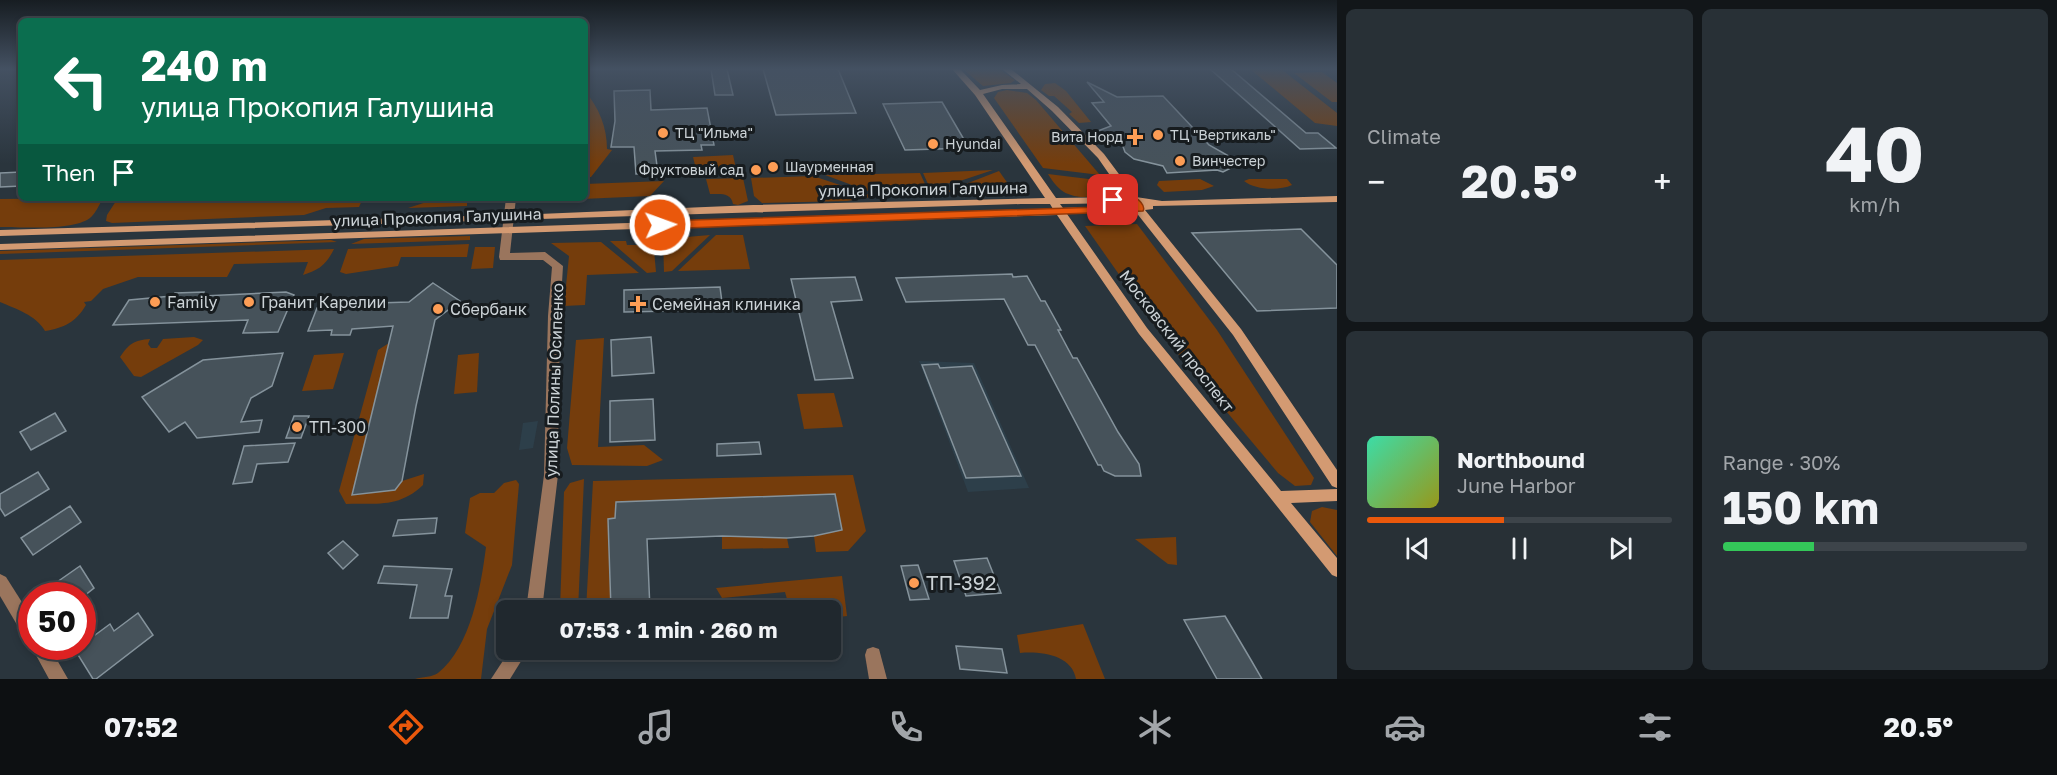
<!DOCTYPE html>
<meta charset="utf-8">
<style>
:root{--surface:#20282e;--page:#283036;--text:#f1f3f6;--muted:#a2a6aa;--line:#3d444a;--accent:#ea580c}
body{margin:0;font-family:"Golos Text",sans-serif;background:var(--page);color:var(--text);height:100vh;display:flex;flex-direction:column;font-size:22px;white-space:nowrap}
*{box-sizing:border-box;margin:0}
p{font-size:20px;color:var(--muted)}
.icon{flex:none;width:33px;height:33px;fill:none;stroke:currentColor;stroke-width:2;stroke-linecap:round;stroke-linejoin:round}
.map{position:relative;flex:1;overflow:hidden}
.panel{display:flex;flex-direction:column;gap:9px;padding:9px;background:#121619;width:720px}
.panel>*{flex:none}
.guide{position:absolute;left:18px;top:18px;width:570px;height:183px;border-radius:9px;box-shadow:0 3px 9px #0003,0 0 0 2px var(--line);background:#0b6e4f;color:#fff;overflow:hidden}
.speed{position:absolute;left:18px;top:582px;display:flex;gap:12px;font-size:30px;font-weight:700;text-align:center}
.speed>*{display:grid;place-content:center;width:78px;height:78px;border-radius:50%;background:var(--surface);box-shadow:0 3px 9px #0003,0 0 0 2px var(--line);line-height:1}
.speed .limit{border:9px solid #d22;background:#fff;color:#111}
.pin{position:absolute;display:grid;place-items:center;width:51px;height:51px;color:#fff;margin:-26px;border-radius:12px;box-shadow:0 3px 9px #0006}
.me{position:absolute;width:66px;margin:-33px;rotate:88deg;stroke-linejoin:round;filter:drop-shadow(0 0 4px #0008)}
.turn{display:flex;align-items:center;gap:21px;height:126px;padding:0 24px;font-size:27px}
.turn .icon{width:78px;height:78px;stroke-width:2.5}
.turn b{display:block;font-size:42px;line-height:51px}
.then{display:flex;align-items:center;height:57px;padding:0 24px;background:#0003;gap:12px;font-size:22px}
.big{font-size:45px;font-weight:700;line-height:1.1}
.panel .tile{flex:1;display:flex;flex-direction:column;justify-content:center;gap:9px;min-width:0;padding:0 21px;border-radius:9px;background:var(--page)}
.panel .dial{align-items:center;gap:0}
.dial b{font-size:78px;line-height:1}
.song{display:flex;align-items:center;gap:18px}
.cover{width:72px;height:72px;border-radius:9px;background:linear-gradient(135deg,hsl(160 70% 55%),hsl(60 70% 35%))}
.played{height:6px;border-radius:3px;background:linear-gradient(90deg,var(--accent) 45%,var(--line) 45%)}
.keys{display:flex;justify-content:space-around;direction:ltr}
.heat{display:flex;justify-content:space-between;align-items:center;font-size:33px;direction:ltr}
.charge{height:9px;border-radius:4px;background:linear-gradient(90deg,#34c759 30%,var(--line) 0)}
.panel .tiles{flex:1;display:grid;gap:9px;grid-template-columns:repeat(2,1fr)}
.trip{position:absolute;left:496px;top:600px;width:345px;height:60px;border-radius:9px;background:var(--surface);box-shadow:0 3px 9px #0003,0 0 0 2px var(--line);font-weight:700;line-height:60px;text-align:center}
.menu{display:flex;height:96px;justify-content:space-around;align-items:center;background:#0d1012;color:var(--muted)}
.menu .icon{width:42px;height:42px}
.menu .selected{color:var(--accent)}
.menu b{font-size:27px;color:var(--text)}
main{display:flex;flex:1;min-height:0}
.map>svg:first-child{display:block}
</style>
<main>
<div class="map">
<svg width="1337" height="679" viewBox="0 0 1337 679">
<rect width="100%" height="100%" fill="#2a353d"/>
<!-- built -->
<g fill="#2d3f4a">
<path d="M919 361 974 363 1029 488 968 492Z"/>
<path d="M538 421 533 448 519 450 523 423Z"/>
</g>
<!-- green -->
<g fill="#753d0c">
<path d="M963 69H999L1015 80 1011 83 983 86Z"/>
<path d="M1250 69H1281L1337 113V126L1315 123Z"/>
<path d="M1322 72 1337 83V102H1332L1294 73Z"/>
<path d="M1055 83 1066 91 1091 122 1079 123 1069 114 1072 112 1054 96H1049L1041 90 1045 84Z"/>
<path d="M1007 90 1027 93 1036 100 1100 175 1043 168 994 98 998 92Z"/>
<path d="M585 91C599 108 607 127 607 149L612 150 591 177H585Z"/>
<path d="M733 155 737 173H697L693 157Z"/>
<path d="M993 170 954 183 928 184 923 173Z"/>
<path d="M999 171 1011 188 1009 190 945 192Z"/>
<path d="M920 173 925 184 919 192 876 194 825 175Z"/>
<path d="M1048 174 1105 181 1107 186C1099 201 1072 199 1061 190 1056 186 1051 179 1048 174Z"/>
<path d="M813 176 870 195 871 197 847 201 762 203 754 196 751 178Z"/>
<path d="M743 178 748 201 738 205 733 204C731 192 720 194 710 194L706 179Z"/>
<path d="M1200 179 1214 186 1202 190 1164 192 1157 185 1159 181Z"/>
<path d="M1249 179H1287L1292 185C1279 191 1255 190 1244 181Z"/>
<path d="M664 181 650 196 559 200 585 198V184Z"/>
<path d="M103 198C99 205 96 213 90 218 73 231 22 227 0 227V199Z"/>
<path d="M132 198H363L359 207 326 208 304 215 112 223 106 221 107 215 116 201Z"/>
<path d="M439 198H467V206L408 208Z"/>
<path d="M1137 224 1217 330 1314 478 1311 485 1295 486 1278 473 1158 330 1085 226Z"/>
<path d="M710 235 672 271 664 272 663 239Z"/>
<path d="M716 235H743L750 269 678 271Z"/>
<path d="M470 236V240L351 244 364 239Z"/>
<path d="M331 240 337 242 0 254V251Z"/>
<path d="M648 240H653L656 272 647 273 610 241H626L627 245H647Z"/>
<path d="M601 242 639 273 587 275 585 305 564 306 569 256 551 243Z"/>
<path d="M469 244 467 257H401L398 266 346 274 340 272 348 249Z"/>
<path d="M475 247H495L493 268 471 269Z"/>
<path d="M334 249C326 265 319 270 303 275L308 262 234 264 227 277H138L103 289 91 301 84 302 86 305C76 322 64 328 45 331 36 315 16 309 0 302V260Z"/>
<path d="M194 337 203 340 198 345 141 377 134 376 120 357C129 344 134 340 150 339L148 344 151 348H157L163 339Z"/>
<path d="M604 338 598 447 644 445 663 460 647 466 572 465 567 448 576 340Z"/>
<path d="M389 343 352 495 395 490 402 481 424 474 423 485C399 508 377 503 346 504L339 491 378 350Z"/>
<path d="M344 353 333 389 302 391 314 355Z"/>
<path d="M479 353 477 392 454 394 458 355Z"/>
<path d="M834 393 843 427 804 429 797 394Z"/>
<path d="M853 475 866 531 848 551 816 552 814 536 842 529 835 494 609 519 611 610H586L593 481Z"/>
<path d="M584 479 578 610H560L564 492 570 483Z"/>
<path d="M516 480 519 484 512 565 487 629 481 679H415C422 677 433 677 438 673 471 647 481 586 486 547L465 533 470 498 480 493H494L504 483Z"/>
<path d="M1322 507 1337 510V556L1310 522 1312 511Z"/>
<path d="M722 536 787 538 789 548 722 549Z"/>
<path d="M1176 537 1177 565 1168 564 1135 539Z"/>
<path d="M842 576 847 616 831 618V610H790L785 592 722 598 716 588Z"/>
<path d="M1083 624 1105 679H1076C1072 655 1041 651 1020 653L1017 635Z"/>
</g>
<!-- building -->
<g fill="#46525a" stroke="#85939c" stroke-width="1.5">
<path d="M711 69H727L733 95H715Z"/>
<path d="M763 69H838L856 113 776 115Z"/>
<path d="M1210 69H1231L1306 133H1318L1336 148 1300 149Z"/>
<path d="M1087 82 1117 97 1163 96 1209 145 1241 163 1223 172 1217 170 1167 173 1163 166 1134 159 1125 152 1121 141H1103L1095 132 1111 126 1092 103 1104 102Z"/>
<path d="M650 90 651 110 707 108 714 145H701L702 150 655 151 658 173 636 174 634 147H611L615 121 614 91Z"/>
<path d="M942 102 969 148 905 150 883 104Z"/>
<path d="M21 172V186L0 187V173Z"/>
<path d="M1301 229 1337 265V308L1257 311 1192 233Z"/>
<path d="M1012 274 1013 277 1027 276 1041 301H1045L1061 330H1058L1073 358H1077L1118 432 1139 464 1141 476H1115L1104 471 1101 465H1098L1035 345H1028L1004 299 906 302 896 278Z"/>
<path d="M855 277 862 300 831 302 853 378 815 380 791 279Z"/>
<path d="M433 283 460 301 435 320 416 406 402 481 395 490 352 495 393 326 352 329 350 335H331L332 330 308 331 317 308 344 307 345 304 409 302Z"/>
<path d="M720 287 723 310 624 312V290Z"/>
<path d="M204 292 203 296 286 292 294 295 278 332 243 333 248 320 113 325 129 300 172 296 175 293Z"/>
<path d="M651 337 654 373 612 376 611 340Z"/>
<path d="M283 353 272 386 251 398 241 422 262 420 259 432 197 438 185 422 169 432 142 397 203 360Z"/>
<path d="M938 364 940 368 972 366 1021 476 966 478 922 365Z"/>
<path d="M653 399 655 440 610 442V401Z"/>
<path d="M55 413 66 431 31 450 20 432Z"/>
<path d="M294 416H309L301 438H286Z"/>
<path d="M759 442 761 454 717 456V444Z"/>
<path d="M295 443 288 462 257 464 252 482 233 484 244 446Z"/>
<path d="M38 472 49 489 5 516 0 508V494Z"/>
<path d="M835 494 842 530 814 536 787 538 722 536 647 539 650 610H611L608 519 615 518 616 502Z"/>
<path d="M70 506 81 522 33 555 21 538Z"/>
<path d="M437 518 435 533 393 536 398 520Z"/>
<path d="M343 541 358 555 343 569 328 553Z"/>
<path d="M987 558 1001 593 966 596 954 561Z"/>
<path d="M918 565 929 599 910 600 901 566Z"/>
<path d="M80 566 94 588 84 596H37Z"/>
<path d="M384 566 452 569 445 596H452L448 618H410L417 585 378 583Z"/>
<path d="M138 613 153 635 96 679H93L75 650 110 624 114 631Z"/>
<path d="M1225 616 1251 660 1262 679H1217L1184 620Z"/>
<path d="M956 646 1002 649 1007 673 960 669Z"/>
</g>
<g fill="none" stroke-linecap="round" stroke-linejoin="round">
<!-- street -->
<g fill="#9a755d" fill-rule="evenodd">
<path d="M506 198H516L510 253 545 252 563 266 560 316 558 475 542 610H526L544 475 548 316 552 267 543 260H500L499 257Z"/>
<path d="M0 574 6 577 32 618V642L26 640 0 596Z"/>
<path d="M32 644V646H49L68 679H49L31 646Z"/>
<path d="M873 647 879 649 887 679H869L865 655 867 649Z"/>
<path d="M510 650H528L510 679H491Z"/>
</g>
<!-- secondary -->
<path fill="#d39a72" fill-rule="evenodd" d="M952 69H960L980 90 1002 85 1021 84 1002 69H1011L1058 107 1104 154 1136 197 1162 201 1337 196V202L1153 206V209L1145 210 1241 329 1337 470V488L1332 486 1233 335 1135 211 1067 214 1147 328 1281 491 1337 489V501L1291 503 1337 558V577L1332 575 1139 334 1057 215 0 250V244L1053 209 1050 204H1021L0 236V230L539 214 753 205 1045 198 975 95ZM1002 89H1027L1052 111 1098 158 1125 197 1056 198 983 94ZM1130 203 1131 205 1063 208 1060 204Z"/>
</g>
<!-- sky -->
<linearGradient id="sky" x2="0" y2="1"><stop stop-color="#171d22"/><stop offset="0.42" stop-color="#445162"/><stop offset="1" stop-color="#445162" stop-opacity="0"/></linearGradient>
<rect width="1337" height="164" fill="url(#sky)"/>
<!-- route -->
<path fill="#ea580c" stroke="#983908" stroke-width="1.5" d="M1133 197C1138 198 1146 206 1143 211L660 229 654 225 660 221 1131 206 1113 204 1107 200 1113 197Z"/>
<!-- markers -->
<g fill="#fd9d55" stroke="#171c1f" stroke-width="2">
<circle cx="663" cy="133" r="6"/>
<circle cx="1158" cy="135" r="6"/>
<path d="M1132 128h6v6h6v6h-6v6h-6v-6h-6v-6h6z"/>
<circle cx="933" cy="144" r="6"/>
<circle cx="1180" cy="161" r="6"/>
<circle cx="773" cy="167" r="6"/>
<circle cx="756" cy="170" r="6"/>
<circle cx="155" cy="302" r="6"/>
<circle cx="249" cy="302" r="6"/>
<path d="M635 295h6v6h6v6h-6v6h-6v-6h-6v-6h6z"/>
<circle cx="438" cy="309" r="6"/>
<circle cx="297" cy="427" r="6"/>
<circle cx="914" cy="583" r="6"/>
</g>
<g text-anchor="middle" stroke-width="6" stroke-linejoin="round" paint-order="stroke">
<!-- far-poi labels -->
<g font-size="14" fill="#ccd3d7" stroke="#171c1f" text-anchor="start">
<text x="675" y="138">ТЦ "Ильма"</text>
<text x="1170" y="140">ТЦ "Вертикаль"</text>
<text x="1123" y="142" text-anchor="end">Вита Норд</text>
<text x="945" y="149">Hyundai</text>
<text x="1192" y="166">Винчестер</text>
<text x="785" y="172">Шаурменная</text>
<text x="744" y="175" text-anchor="end">Фруктовый сад</text>
</g>
<!-- street labels -->
<g font-size="16" fill="#ccd3d7" stroke="#171c1f">
<text transform="translate(923 189) rotate(-1)" y="6">улица Прокопия Галушина</text>
<text transform="translate(437 217) rotate(-2)" y="6">улица Прокопия Галушина</text>
<text transform="translate(1177 341) rotate(52)" y="6">Московский проспект</text>
<text transform="translate(554 380) rotate(-88)" y="6">улица Полины Осипенко</text>
</g>
<!-- poi labels -->
<g font-size="16" fill="#ccd3d7" stroke="#171c1f" text-anchor="start">
<text x="167" y="308">Family</text>
<text x="261" y="308">Гранит Карелии</text>
<text x="652" y="310">Семейная клиника</text>
<text x="450" y="315">Сбербанк</text>
<text x="309" y="433">ТП-300</text>
</g>
<!-- near-poi labels -->
<g font-size="20" fill="#ccd3d7" stroke="#171c1f" text-anchor="start">
<text x="926" y="590">ТП-392</text>
</g>
</g>
</svg>
<div class="speed"><div class="limit">50</div></div>
<div class="pin" style="left:1113px;top:200px;background:#d93025"><svg class="icon" aria-label="arrive" viewBox="0 0 24 24"><path d="M6 21V4h12l-3 4 3 4H6"/></svg></div>
<svg class="me" style="left:660px;top:225px" viewBox="-20 -20 40 40"><circle r="17" fill="#ea580c" stroke="#fff" stroke-width="3"/><path d="M0-11L8 9 0 5-8 9z" fill="#fff"/></svg>
<div class="trip">07:53 · 1 min · 260 m</div>
<div class="guide">
<div class="turn"><svg class="icon" aria-label="left" viewBox="0 0 24 24"><path d="M17 20v-9H6M10 6l-5 5 5 5"/></svg><div><b>240 m</b>улица Прокопия Галушина</div></div>
<div class="then">Then<svg class="icon" aria-label="arrive" viewBox="0 0 24 24"><path d="M6 21V4h12l-3 4 3 4H6"/></svg></div>
</div>
</div>
<section class="panel">
<div class="tiles">
<div class="tile"><p>Climate</p>
<div class="heat"><a>−</a><b class="big">20.5°</b><a>+</a></div>
</div>
<div class="tile dial"><b>40</b><p>km/h</p></div>
<div class="tile">
<div class="song"><i class="cover"></i><div><b>Northbound</b><p>June Harbor</p></div></div>
<div class="played"></div>
<div class="keys"><svg class="icon" aria-label="previous" viewBox="0 0 24 24"><path d="M18 5L8 12l10 7zM5 5v14"/></svg><svg class="icon" aria-label="pause" viewBox="0 0 24 24"><path d="M8 5v14M16 5v14"/></svg><svg class="icon" aria-label="next" viewBox="0 0 24 24"><path d="M6 5l10 7-10 7zM19 5v14"/></svg></div>
</div>
<div class="tile"><p>Range · 30%</p><b class="big">150 km</b><div class="charge"></div></div>
</div>
</section>
</main>
<nav class="menu">
<b>07:52</b>
<svg class="icon selected" aria-label="directions" viewBox="0 0 24 24"><path d="M12 3l9 9-9 9-9-9zM9 14v-3h6M13 9l2 2-2 2"/></svg>
<svg class="icon" aria-label="music" viewBox="0 0 24 24"><path d="M9 18V5l10-2v13"/><circle cx="6" cy="18" r="3"/><circle cx="16" cy="16" r="3"/></svg>
<svg class="icon" aria-label="phone" viewBox="0 0 24 24"><path d="M5 4h4l2 5-3 2q2 4 5 5l2-3 5 2v4C11 20 4 13 5 4z"/></svg>
<svg class="icon" aria-label="climate" viewBox="0 0 24 24"><path d="M12 3v18M4 7l16 10M4 17L20 7"/></svg>
<svg class="icon" aria-label="car" viewBox="0 0 24 24"><path d="M5 17H2v-5l4-1 3-4h7l3 4 3 1v5h-3M9 17h6M6 11h13"/><circle cx="7" cy="17" r="2"/><circle cx="17" cy="17" r="2"/></svg>
<svg class="icon" aria-label="filters" viewBox="0 0 24 24"><path d="M4 7h16M4 17h16"/><circle cx="9" cy="7" r="2"/><circle cx="15" cy="17" r="2"/></svg>
<b>20.5°</b>
</nav>
